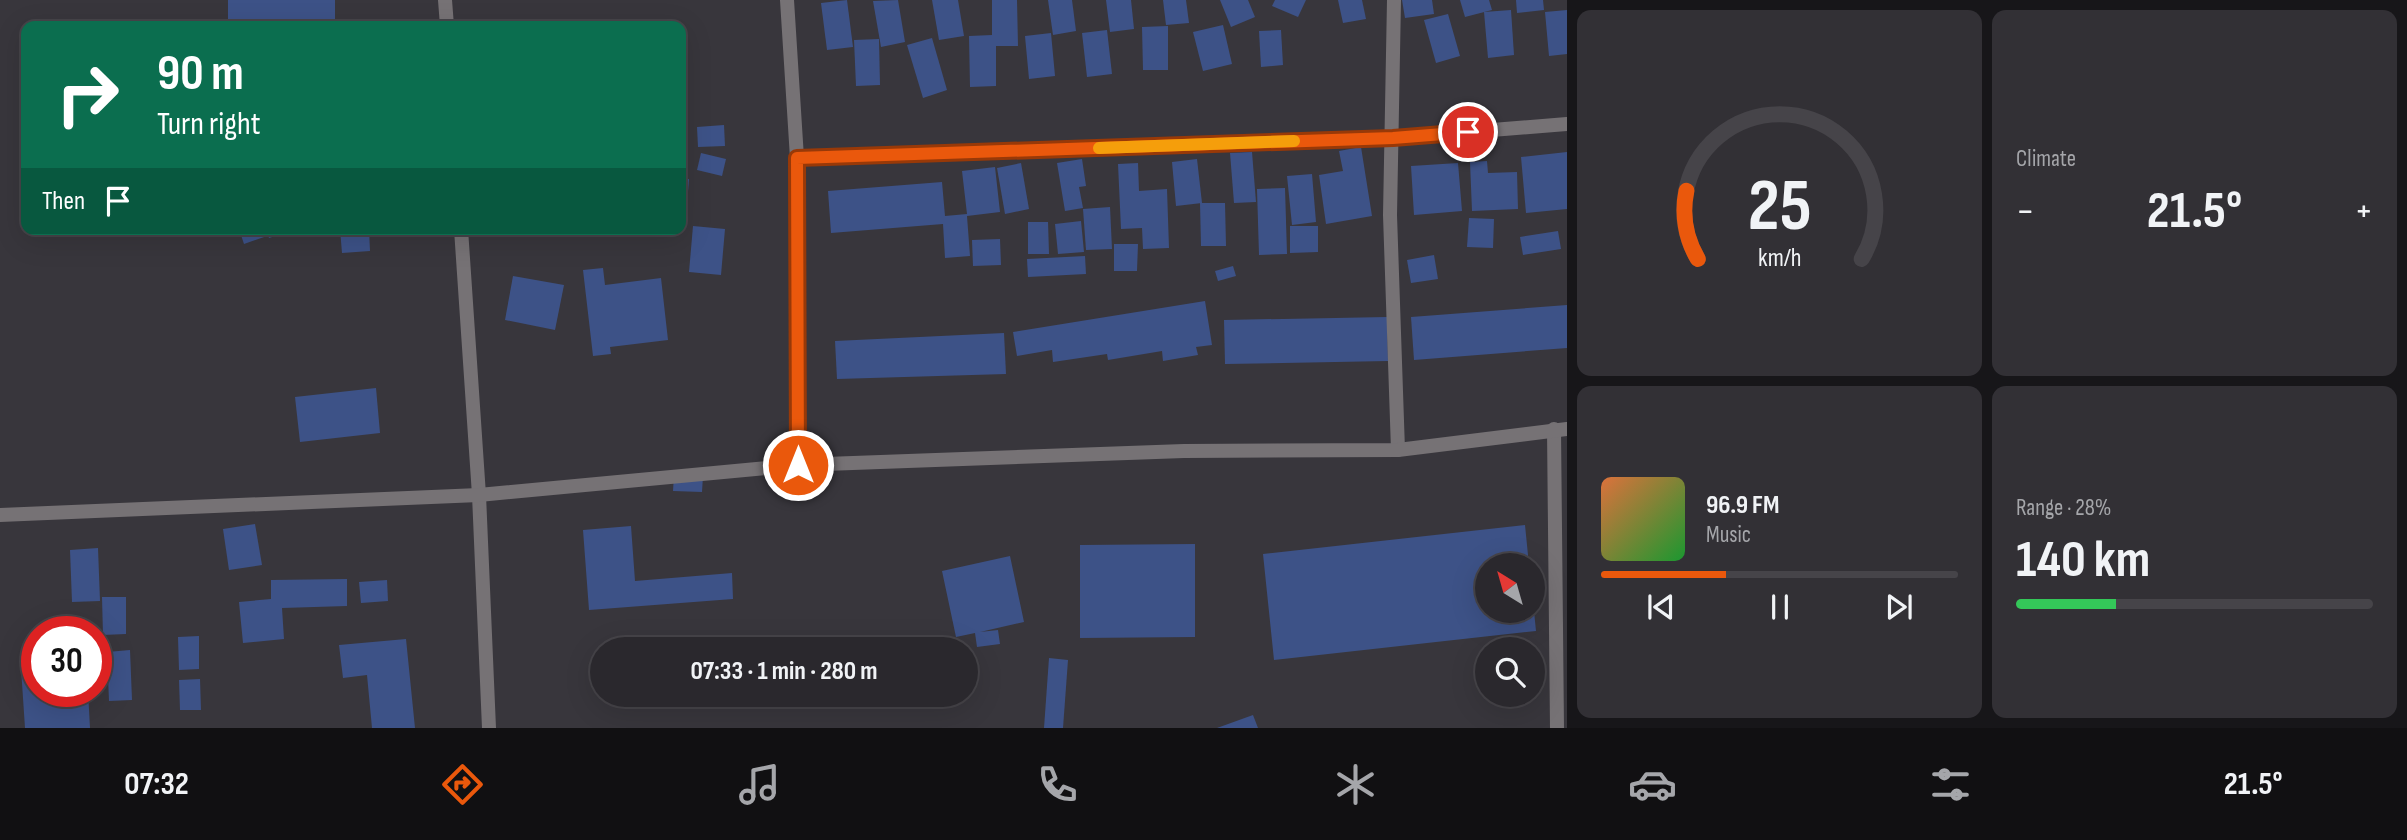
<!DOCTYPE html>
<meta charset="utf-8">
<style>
:root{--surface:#2a282d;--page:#323035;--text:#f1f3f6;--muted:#a5a6aa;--line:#464449;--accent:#ea580c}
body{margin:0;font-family:"Sofia Sans Condensed",sans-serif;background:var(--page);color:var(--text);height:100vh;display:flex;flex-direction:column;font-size:26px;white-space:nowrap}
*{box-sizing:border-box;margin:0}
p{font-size:23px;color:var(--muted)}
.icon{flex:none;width:38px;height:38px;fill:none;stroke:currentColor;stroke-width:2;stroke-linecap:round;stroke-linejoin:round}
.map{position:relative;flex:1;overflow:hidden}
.drawer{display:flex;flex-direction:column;gap:10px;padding:10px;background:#171619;width:840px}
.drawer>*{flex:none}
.guide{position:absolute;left:21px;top:21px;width:665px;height:214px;border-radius:14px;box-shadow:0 7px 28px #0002,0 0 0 2px var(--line);background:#0b6e4f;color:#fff;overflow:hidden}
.needle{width:46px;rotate:323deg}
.controls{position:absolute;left:1475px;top:553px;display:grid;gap:14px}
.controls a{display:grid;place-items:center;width:70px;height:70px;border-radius:50%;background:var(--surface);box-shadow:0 7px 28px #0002,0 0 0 2px var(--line);font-size:35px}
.speed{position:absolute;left:21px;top:616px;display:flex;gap:14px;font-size:35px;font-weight:700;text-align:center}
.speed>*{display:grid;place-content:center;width:91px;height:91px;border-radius:50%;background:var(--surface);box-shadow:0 7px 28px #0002,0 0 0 2px var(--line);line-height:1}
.speed .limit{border:10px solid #d22;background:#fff;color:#111}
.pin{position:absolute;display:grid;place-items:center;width:60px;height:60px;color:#fff;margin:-30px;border:4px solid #fff;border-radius:50%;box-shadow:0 2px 7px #0007}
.me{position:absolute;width:77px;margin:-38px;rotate:0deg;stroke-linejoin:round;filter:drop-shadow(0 0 5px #0008)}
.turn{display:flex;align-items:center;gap:24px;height:147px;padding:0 21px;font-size:32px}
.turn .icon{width:91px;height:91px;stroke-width:2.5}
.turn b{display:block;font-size:49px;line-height:60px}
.then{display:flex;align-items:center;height:66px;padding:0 21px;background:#0003;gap:14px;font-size:26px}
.big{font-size:52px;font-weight:700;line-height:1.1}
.drawer .tile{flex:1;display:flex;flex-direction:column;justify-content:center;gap:10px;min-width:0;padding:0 24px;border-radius:14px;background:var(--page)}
.drawer .dial{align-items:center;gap:0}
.dial svg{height:182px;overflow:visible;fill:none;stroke:var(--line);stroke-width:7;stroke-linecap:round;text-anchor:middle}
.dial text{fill:var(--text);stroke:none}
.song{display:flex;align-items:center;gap:21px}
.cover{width:84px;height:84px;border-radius:10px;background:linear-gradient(135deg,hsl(20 70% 55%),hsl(130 70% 35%))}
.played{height:7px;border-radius:4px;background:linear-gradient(90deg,var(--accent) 35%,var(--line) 35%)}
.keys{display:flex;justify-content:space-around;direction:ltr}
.heat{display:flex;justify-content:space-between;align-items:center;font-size:38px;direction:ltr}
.charge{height:10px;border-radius:5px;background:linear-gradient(90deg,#34c759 28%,var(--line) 0)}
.drawer .tiles{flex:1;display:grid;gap:10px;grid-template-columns:repeat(2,1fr)}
.trip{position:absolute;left:590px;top:637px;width:388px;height:70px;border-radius:35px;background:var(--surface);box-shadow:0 7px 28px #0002,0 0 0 2px var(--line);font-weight:700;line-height:70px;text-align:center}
.tab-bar{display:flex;height:112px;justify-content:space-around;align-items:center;background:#111012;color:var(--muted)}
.tab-bar .icon{width:49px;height:49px}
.tab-bar .on{color:var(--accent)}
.tab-bar b{font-size:32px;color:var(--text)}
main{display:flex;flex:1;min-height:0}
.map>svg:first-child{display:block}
</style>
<main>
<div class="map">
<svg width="1567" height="728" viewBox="0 0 1567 728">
<rect width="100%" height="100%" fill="#38363c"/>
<!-- building -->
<g fill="#3d5287">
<rect x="228" y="0" width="107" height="26"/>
<path d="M847 0 853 47 827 50 821 3Z"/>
<path d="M898 0 905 42 881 47 873 1Z"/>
<path d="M932 0H958L964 36 939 40Z"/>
<path d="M992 0H1017L1018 46H996V86L970 87 969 36 992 35Z"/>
<path d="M1048 0H1072L1076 31 1053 35Z"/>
<path d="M1106 0H1131L1134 29 1110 32Z"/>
<path d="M1163 0H1186L1189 23 1166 25Z"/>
<path d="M1220 0H1248L1255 17 1231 27Z"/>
<path d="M1275 0H1306L1298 17 1272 6Z"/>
<path d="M1338 0H1362L1366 19 1343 23Z"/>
<path d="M1402 0H1432L1434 14 1405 18Z"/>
<path d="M1460 0H1489L1492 10 1465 17Z"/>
<path d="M1516 0H1543L1544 10 1517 13Z"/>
<path d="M1511 10 1514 55 1488 58 1484 12Z"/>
<path d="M1567 10V54L1549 56 1545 12Z"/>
<path d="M1448 14 1460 56 1436 63 1424 20Z"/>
<path d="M682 23 687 49 681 50V26L670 25Z"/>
<path d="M1223 25 1232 64 1203 71 1193 32Z"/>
<path d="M1168 26V70H1143L1142 27Z"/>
<path d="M1107 30 1112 74 1087 77 1082 33Z"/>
<path d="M1281 30 1283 65 1261 67 1259 31Z"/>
<path d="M1051 33 1055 76 1029 79 1025 36Z"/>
<path d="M932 38 947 90 923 98 907 45Z"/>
<path d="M879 39 880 85 856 86 854 40Z"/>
<path d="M724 125 725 146 698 147 697 127Z"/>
<path d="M1361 147 1372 216 1326 224 1319 175 1343 171 1339 151Z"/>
<path d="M1252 152 1256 202 1234 203 1230 153Z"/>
<path d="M1567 152V209L1526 213 1521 157Z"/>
<path d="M701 153 726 159 722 176 697 170Z"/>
<path d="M1082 159 1086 186 1079 187 1083 208 1065 211 1057 163Z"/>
<path d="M1197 159 1202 203 1176 206 1172 162Z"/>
<path d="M1487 161 1488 173 1517 172 1518 209 1472 211 1470 162Z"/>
<path d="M1021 163 1029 209 1005 214 997 168Z"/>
<path d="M1138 163 1139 191 1167 189 1169 248 1143 249 1142 228 1121 229 1118 164Z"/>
<path d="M1458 163 1462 211 1414 215 1411 166Z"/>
<path d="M995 167 1000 212 967 216 970 256 945 258 943 224 831 233 828 191 942 182 945 216 967 214 962 171Z"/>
<path d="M1312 174 1316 222 1292 225 1287 176Z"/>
<path d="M681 179H689L687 205H681Z"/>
<path d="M1285 188 1287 254 1259 255 1257 189Z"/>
<path d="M1200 203H1225L1226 246H1201Z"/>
<path d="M1110 207 1112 249 1086 250 1083 209Z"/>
<path d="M1469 218 1494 219 1493 248 1467 247Z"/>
<path d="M1081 221 1084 252 1058 254 1055 224Z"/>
<path d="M1028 222H1048L1049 254H1028Z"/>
<path d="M693 226 725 229 721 275 689 272Z"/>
<path d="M1290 226H1318V252L1290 253Z"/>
<path d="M239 229H264L267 236 244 244Z"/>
<path d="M266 229H284L285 233 269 238Z"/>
<path d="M340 229H369L370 251 342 253Z"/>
<path d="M1558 231 1561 249 1523 255 1520 237Z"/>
<path d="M1000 239 1001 265 973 266 972 240Z"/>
<path d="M1114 244H1138L1137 271H1114Z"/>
<path d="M1434 255 1438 279 1411 283 1407 260Z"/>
<path d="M1085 256 1086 274 1028 277 1027 259Z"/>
<path d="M1233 266 1236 276 1218 281 1215 271Z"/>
<path d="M603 268 605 285 661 278 668 340 610 347 611 354 593 356 583 270Z"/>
<path d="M513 276 564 285 555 330 505 320Z"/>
<path d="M1205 301 1212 345 1196 347 1198 355 1163 361 1162 351 1108 360 1107 354 1053 362 1052 350 1017 356 1013 332Z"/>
<path d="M1567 305V348L1414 360 1411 317Z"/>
<path d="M1387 317 1388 361 1225 364 1224 320Z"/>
<path d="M1004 333 1006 374 837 379 835 341Z"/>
<path d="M376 388 380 433 300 442 295 397Z"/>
<path d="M674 475 703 476 702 492 673 491Z"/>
<path d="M255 524 262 565 229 570 223 529Z"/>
<path d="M1525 525 1529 565H1488V611H1534L1536 631 1274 660 1263 554Z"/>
<path d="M631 526 635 581 732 573 733 599 589 610 583 530Z"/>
<path d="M1195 544V637L1080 638V545Z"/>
<path d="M98 548 100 601 72 602 70 550Z"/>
<path d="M1010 556 1024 622 980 632 998 630 1000 644 977 647 975 633 956 637 942 571Z"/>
<path d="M347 579V606L282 608 284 639 243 643 239 602 271 599V580Z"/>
<path d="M387 580 388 601 361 603 359 582Z"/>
<path d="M102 597H126V634L103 635Z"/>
<path d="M199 636V669L179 670 178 637Z"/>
<path d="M406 639 415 728H372L367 675 343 678 339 645Z"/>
<path d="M130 650 132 700 109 701 107 652Z"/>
<path d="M37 652V691H88L90 728H25L20 653Z"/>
<path d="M1049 658 1068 660 1063 728H1044Z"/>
<path d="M200 679 201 710H180L179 680Z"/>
<path d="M1253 715 1258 728H1217Z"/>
</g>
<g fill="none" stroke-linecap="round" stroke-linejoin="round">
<!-- street -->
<g stroke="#767275" stroke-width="14">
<path d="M445 0 447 26"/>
<path d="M787 0 797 158 798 465"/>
<path d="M1394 0 1390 215 1398 450"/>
<path d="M797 158 1393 138 1567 124"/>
<path d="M461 229 479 495 489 728"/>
<path d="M1554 429 1557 728"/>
<path d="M0 515 479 495 798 465 1184 451 1398 450 1567 429"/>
</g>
</g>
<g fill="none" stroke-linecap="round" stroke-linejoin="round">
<defs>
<path id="route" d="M798 465 797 158 1393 138 1468 132"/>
</defs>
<!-- route casing -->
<use href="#route" stroke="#983908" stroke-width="18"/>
<!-- route -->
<use href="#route" stroke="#ea580c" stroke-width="12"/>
<!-- slow -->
<path stroke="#f59e0b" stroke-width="12" d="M1099 148 1294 141"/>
</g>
</svg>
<div class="controls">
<a><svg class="needle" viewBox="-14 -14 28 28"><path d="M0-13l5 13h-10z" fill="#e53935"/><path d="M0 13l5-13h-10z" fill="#a5a6aa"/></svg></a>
<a><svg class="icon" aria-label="search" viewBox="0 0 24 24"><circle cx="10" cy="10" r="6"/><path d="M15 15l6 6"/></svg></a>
</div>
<div class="speed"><div class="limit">30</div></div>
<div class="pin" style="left:1468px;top:132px;background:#d93025"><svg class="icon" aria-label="arrive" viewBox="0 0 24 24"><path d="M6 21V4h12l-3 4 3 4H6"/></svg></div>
<svg class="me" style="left:798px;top:465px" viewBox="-20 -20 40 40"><circle r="17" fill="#ea580c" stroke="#fff" stroke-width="3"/><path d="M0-11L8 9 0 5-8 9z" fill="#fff"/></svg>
<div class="trip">07:33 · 1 min · 280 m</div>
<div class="guide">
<div class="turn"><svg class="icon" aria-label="right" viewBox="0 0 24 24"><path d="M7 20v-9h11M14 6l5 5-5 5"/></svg><div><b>90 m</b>Turn right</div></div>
<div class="then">Then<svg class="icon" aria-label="arrive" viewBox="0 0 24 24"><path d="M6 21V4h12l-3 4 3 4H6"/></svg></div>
</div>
</div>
<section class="drawer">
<div class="tiles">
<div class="tile dial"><svg viewBox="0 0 100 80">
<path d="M14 69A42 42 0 1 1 86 69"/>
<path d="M14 69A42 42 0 0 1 9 39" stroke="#ea580c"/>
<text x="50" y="56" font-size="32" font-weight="700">25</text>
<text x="50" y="72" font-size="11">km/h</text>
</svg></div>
<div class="tile"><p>Climate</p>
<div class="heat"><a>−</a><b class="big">21.5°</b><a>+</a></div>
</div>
<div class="tile">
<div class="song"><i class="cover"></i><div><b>96.9 FM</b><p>Music</p></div></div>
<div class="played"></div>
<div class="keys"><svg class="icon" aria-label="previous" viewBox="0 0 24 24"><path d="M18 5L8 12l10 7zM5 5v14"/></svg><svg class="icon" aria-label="pause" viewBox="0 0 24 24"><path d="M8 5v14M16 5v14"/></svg><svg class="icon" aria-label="next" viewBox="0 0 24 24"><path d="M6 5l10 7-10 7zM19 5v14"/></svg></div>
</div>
<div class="tile"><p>Range · 28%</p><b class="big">140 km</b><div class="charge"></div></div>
</div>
</section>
</main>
<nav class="tab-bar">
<b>07:32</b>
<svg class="icon on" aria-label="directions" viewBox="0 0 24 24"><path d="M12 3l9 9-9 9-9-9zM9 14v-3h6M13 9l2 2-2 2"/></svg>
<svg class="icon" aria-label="music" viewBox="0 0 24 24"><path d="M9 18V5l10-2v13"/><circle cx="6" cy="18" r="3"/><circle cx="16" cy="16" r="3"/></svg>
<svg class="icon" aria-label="phone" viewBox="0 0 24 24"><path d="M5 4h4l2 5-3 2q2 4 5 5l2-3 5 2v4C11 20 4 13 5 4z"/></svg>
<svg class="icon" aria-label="climate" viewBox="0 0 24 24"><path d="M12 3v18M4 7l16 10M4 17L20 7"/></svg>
<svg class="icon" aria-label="car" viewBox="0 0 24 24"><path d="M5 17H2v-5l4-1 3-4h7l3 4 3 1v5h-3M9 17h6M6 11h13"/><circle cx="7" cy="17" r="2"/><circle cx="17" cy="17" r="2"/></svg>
<svg class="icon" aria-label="filters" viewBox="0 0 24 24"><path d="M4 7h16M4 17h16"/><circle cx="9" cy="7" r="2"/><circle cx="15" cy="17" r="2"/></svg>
<b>21.5°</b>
</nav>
